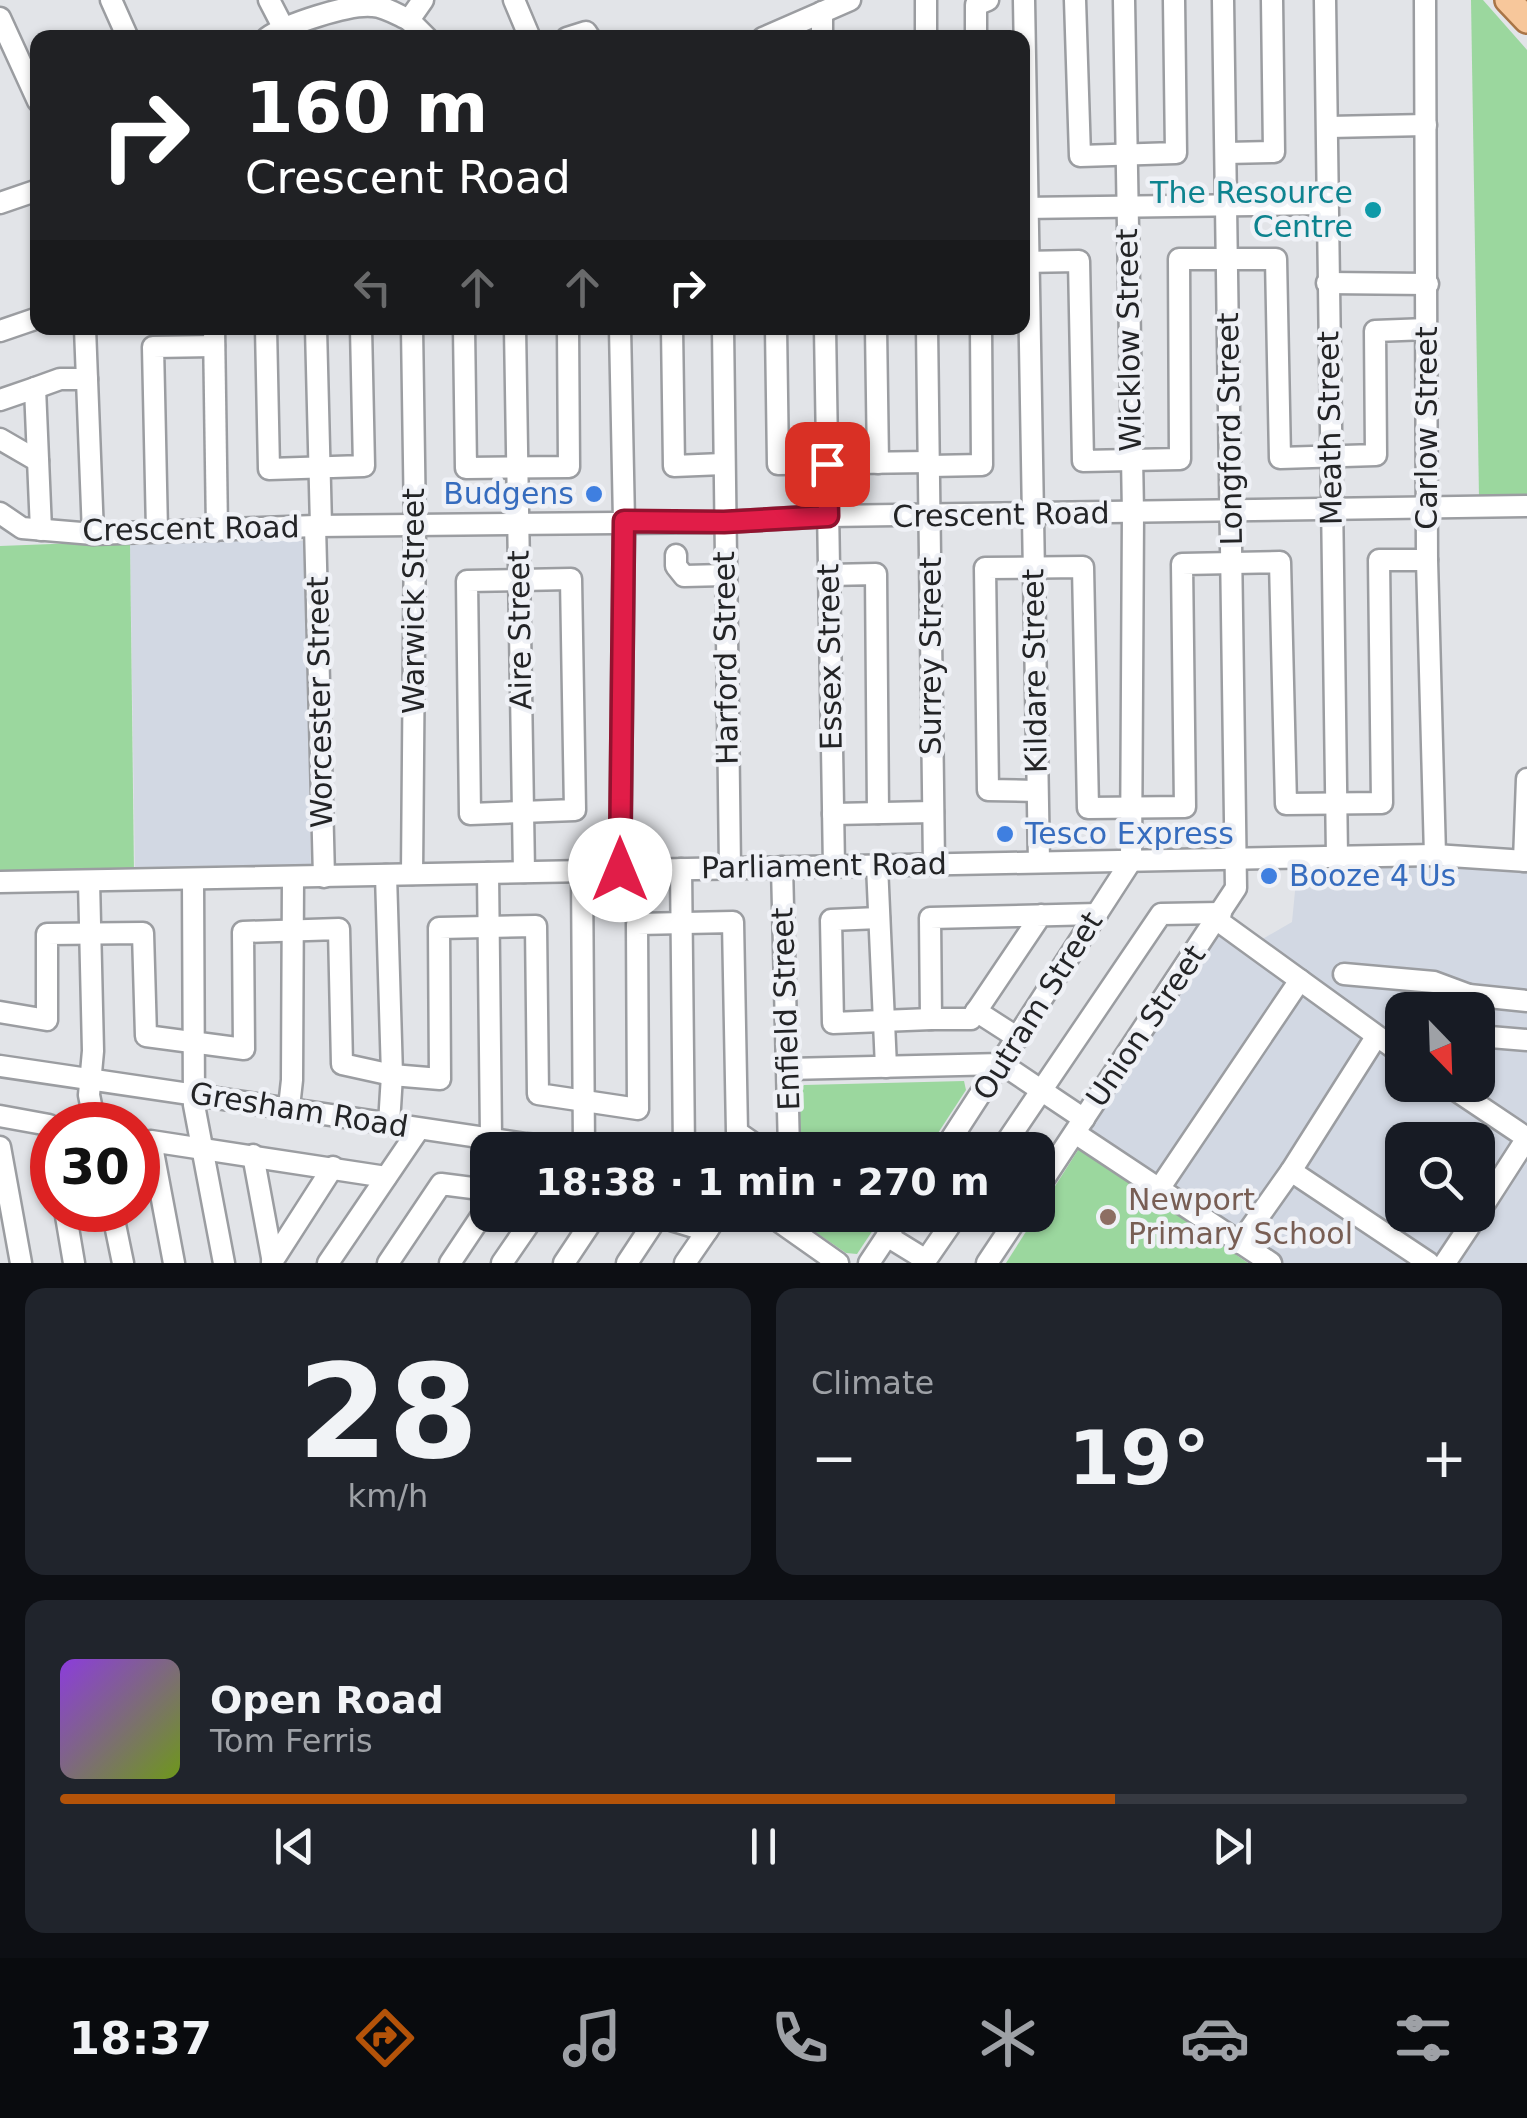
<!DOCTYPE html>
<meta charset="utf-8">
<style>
:root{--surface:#171b24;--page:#20242c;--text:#f1f3f6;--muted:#9ea1a6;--line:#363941;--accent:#b45309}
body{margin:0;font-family:"DejaVu Sans",sans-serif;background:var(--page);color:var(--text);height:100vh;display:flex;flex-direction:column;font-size:38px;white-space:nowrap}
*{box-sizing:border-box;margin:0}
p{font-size:32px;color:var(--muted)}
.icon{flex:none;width:55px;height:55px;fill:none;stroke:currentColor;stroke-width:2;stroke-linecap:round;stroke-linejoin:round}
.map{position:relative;height:1263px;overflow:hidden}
.panel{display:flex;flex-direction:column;gap:25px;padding:25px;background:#0d0f14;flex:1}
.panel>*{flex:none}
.guide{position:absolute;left:30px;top:30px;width:1000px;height:305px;border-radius:20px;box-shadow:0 2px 8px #0004;background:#202124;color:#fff;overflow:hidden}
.needle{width:65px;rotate:157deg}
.buttons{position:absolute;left:1385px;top:992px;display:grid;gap:20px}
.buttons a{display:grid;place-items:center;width:110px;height:110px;border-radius:20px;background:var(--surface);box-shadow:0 2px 8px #0004;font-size:50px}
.speed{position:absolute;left:30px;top:1102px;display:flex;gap:20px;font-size:50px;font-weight:700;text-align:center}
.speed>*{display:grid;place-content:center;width:130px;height:130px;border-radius:50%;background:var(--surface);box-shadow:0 2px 8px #0004;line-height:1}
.speed .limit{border:15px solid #d22;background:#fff;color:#111}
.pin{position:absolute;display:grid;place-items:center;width:85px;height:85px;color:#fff;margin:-42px;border-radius:20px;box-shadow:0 5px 15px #0006}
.me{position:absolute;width:110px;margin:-55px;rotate:0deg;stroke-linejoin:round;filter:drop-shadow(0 0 8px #0008)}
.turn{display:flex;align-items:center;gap:35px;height:210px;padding:0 50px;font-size:45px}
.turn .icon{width:130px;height:130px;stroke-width:2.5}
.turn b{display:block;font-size:70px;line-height:85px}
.lanes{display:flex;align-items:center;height:95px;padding:0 50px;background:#0003;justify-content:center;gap:50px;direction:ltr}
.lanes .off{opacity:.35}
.big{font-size:75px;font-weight:600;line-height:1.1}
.panel .widget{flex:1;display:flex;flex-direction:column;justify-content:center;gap:15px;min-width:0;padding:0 35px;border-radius:20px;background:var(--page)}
.panel .dial{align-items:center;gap:0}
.dial b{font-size:130px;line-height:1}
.song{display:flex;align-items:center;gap:30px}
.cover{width:120px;height:120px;border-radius:15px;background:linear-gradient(135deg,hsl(270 70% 55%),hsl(80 70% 35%))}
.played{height:10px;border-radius:5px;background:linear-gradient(90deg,var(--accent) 75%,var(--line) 75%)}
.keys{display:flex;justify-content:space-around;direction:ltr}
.heat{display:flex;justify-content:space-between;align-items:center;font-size:55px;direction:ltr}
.panel .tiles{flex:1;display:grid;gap:25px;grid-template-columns:1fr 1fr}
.widget:last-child{grid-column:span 2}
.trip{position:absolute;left:470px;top:1132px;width:585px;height:100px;border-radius:20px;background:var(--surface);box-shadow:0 2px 8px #0004;font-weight:600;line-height:100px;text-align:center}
.dock{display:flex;height:160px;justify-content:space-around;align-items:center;background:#090b0e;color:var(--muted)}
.dock .icon{width:70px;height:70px}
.dock .active{color:var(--accent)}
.dock b{font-size:45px;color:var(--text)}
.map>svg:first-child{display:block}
</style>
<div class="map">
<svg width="1527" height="1263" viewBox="0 0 1527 1263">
<rect width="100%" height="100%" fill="#e2e4e8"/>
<!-- built -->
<g fill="#d2d8e3" fill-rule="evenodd">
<path d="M130 540 305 541 311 872 135 873Z"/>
<path d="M1337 856 1527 861V1263H1268L1075 1133 1217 920 1252 945 1292 922 1297 871ZM1402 1010H1478V1085H1402ZM1402 1140H1478V1215H1402Z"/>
</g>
<!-- green -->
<g fill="#9bd79e">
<path d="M1471 0H1483L1527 50V494L1479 498Z"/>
<path d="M130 541 134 874 0 877V546Z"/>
<path d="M964 1081 966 1090 927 1150H798L796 1093 804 1085Z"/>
<path d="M1080 1147 1248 1263H1006Z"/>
<path d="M799 1215H883L857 1254 846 1253 802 1223Z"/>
</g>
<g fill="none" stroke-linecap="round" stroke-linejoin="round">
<defs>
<g id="minor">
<path d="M111 0 128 38"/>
<path d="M269 0 283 27"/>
<path d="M514 0 530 38"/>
<path d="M1024 0 1039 862"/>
<path d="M1075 0 1080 156 1176 153 1174 0"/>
<path d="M1325 0 1337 856"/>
<path d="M1425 0 1427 560 1435 855"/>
<path d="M822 12V38"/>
<path d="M0 18 38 101"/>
<path d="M409 20 427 38"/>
<path d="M267 38C286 24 349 4 372 6 384 6 398 15 409 20L423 0"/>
<path d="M567 38 586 32 590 38"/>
<path d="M763 38 850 0"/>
<path d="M926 38V0"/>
<path d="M976 38V5L988 0"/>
<path d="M1329 127 1426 125"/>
<path d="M1226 153 1274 152 1272 0"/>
<path d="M0 203 38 190"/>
<path d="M1022 208 1326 204"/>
<path d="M1022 262 1079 261 1083 461 1180 459 1179 259H1276L1280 458 1376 455 1375 331 1427 329"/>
<path d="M1327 283 1428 284"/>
<path d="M85 328 93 534"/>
<path d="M214 328 217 530"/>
<path d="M266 328 269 469 364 466 361 328"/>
<path d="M316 328 321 526"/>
<path d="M464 328 466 468 569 467 568 328"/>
<path d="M515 328 524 872"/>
<path d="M672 328 674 466 723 464"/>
<path d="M723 328 730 868"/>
<path d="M776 328 778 464 930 462"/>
<path d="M825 328 834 867"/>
<path d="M876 328 878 463"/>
<path d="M927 328 934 864"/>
<path d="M0 331 38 318"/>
<path d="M35 388 60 379H87"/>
<path d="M0 400 35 388 41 530"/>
<path d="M0 439 38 461"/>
<path d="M930 466 982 465 981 328"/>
<path d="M0 513 22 528 93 534 315 526 724 522 828 516 1527 506"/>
<path d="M315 526 324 877"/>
<path d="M157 531 153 347 214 346"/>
<path d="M676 555V566L684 576 725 575"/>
<path d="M829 575 876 574 878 813"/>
<path d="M571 579 575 810 470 814 467 581Z"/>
<path d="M1037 791 988 790 985 568 1083 567 1088 808 1185 807 1182 564 1280 562 1286 804 1382 803 1379 560H1427"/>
<path d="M833 814 933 812"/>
<path d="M1524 861 1527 779"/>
<path d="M877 865 886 1067"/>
<path d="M782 867 789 1150"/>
<path d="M681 869 684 1150"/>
<path d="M620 870 624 521 620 328"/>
<path d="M582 871 584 1148"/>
<path d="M488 873 491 1137"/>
<path d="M412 874 415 525 412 328"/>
<path d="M386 875 392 1075 389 1124"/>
<path d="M193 880 194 1105 224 1263"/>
<path d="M89 881 93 1051 89 1095 95 1125"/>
<path d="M0 882 1435 855 1527 861"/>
<path d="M1041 915 971 1019H931L930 918 1097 914"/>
<path d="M879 918 831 920 833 1023 931 1019"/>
<path d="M1217 920 1402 1054"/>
<path d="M1344 974 1434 982 1469 995"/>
<path d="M1466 1010 1469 995 1527 1001"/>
<path d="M976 1011 1018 1038"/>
<path d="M0 1012 47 1020V934L143 933 146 1036 244 1049 243 932 339 929 342 1064 392 1075 440 1079 439 928 536 926 538 1094 638 1109 637 924 733 922 737 1132 763 1150"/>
<path d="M1478 1036 1527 1040"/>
<path d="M0 1066 526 1144 598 1150"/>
<path d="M788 1069 1002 1064 1084 1119"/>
<path d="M1448 1085 1527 1138 1478 1214"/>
<path d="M289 1107 292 1080 293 879"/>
<path d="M0 1116 49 1125 52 1145"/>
<path d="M1075 1133 1271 1263"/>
<path d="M0 1147 21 1263"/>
<path d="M944 1150 1131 861 1133 513 1124 0"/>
<path d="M1001 1150 1161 914 1221 913"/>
<path d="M253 1155 273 1263"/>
<path d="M1291 1171 1429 1263"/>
<path d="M1038 1188 1236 888 1223 0"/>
<path d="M1159 1189 1300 980"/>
<path d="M65 1210 74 1263"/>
<path d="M112 1210 123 1263"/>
<path d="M770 1215 838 1263"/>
<path d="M887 1236 926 1260 957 1215"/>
<path d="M1240 1243 1291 1171 1376 1037"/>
<path d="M272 1262 333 1167"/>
<path d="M174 1263 151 1141 386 1177"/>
<path d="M328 1263 419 1129"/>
<path d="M388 1263 441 1184 488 1190"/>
<path d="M450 1263 488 1206"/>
<path d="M502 1263 535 1215"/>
<path d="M564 1263 596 1215"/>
<path d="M627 1263 658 1216 707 1231"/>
<path d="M685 1263 718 1215"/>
<path d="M869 1263 901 1215"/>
<path d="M987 1263 1019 1215"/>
<path d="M1445 1263 1477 1215"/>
</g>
<path id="major" d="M1508 0 1527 20"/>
</defs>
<!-- minor casing -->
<use href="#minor" stroke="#9b9da1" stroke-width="25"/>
<!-- major casing -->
<use href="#major" stroke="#a97547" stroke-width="30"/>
<!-- minor -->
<use href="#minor" stroke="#fff" stroke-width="20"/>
<!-- major -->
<use href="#major" stroke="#f7c79b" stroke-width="25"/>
</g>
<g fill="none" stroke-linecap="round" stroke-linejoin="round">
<defs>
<path id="route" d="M620 870 624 521 724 522 828 516 827 464"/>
</defs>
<!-- route casing -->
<use href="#route" stroke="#92132f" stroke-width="25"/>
<!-- route -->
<use href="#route" stroke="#e11d48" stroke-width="18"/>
</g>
<!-- markers -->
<circle fill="#0f9aa8" stroke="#eff1f6" stroke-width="4" cx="1373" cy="210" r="10"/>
<g fill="#3f7fe0" stroke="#eff1f6" stroke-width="4">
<circle cx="594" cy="494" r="10"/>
<circle cx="1005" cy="834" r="10"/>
<circle cx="1269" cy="876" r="10"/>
</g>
<circle fill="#8d6e63" stroke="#eff1f6" stroke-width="4" cx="1108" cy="1217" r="10"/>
<g text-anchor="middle" stroke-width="9" stroke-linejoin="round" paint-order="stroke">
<!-- culture labels -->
<g font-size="30" fill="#0d838f" stroke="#eff1f6" text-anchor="end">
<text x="1353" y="203">The Resource<tspan x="1353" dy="34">Centre</tspan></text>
</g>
<!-- street labels -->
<g font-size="30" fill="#232426" stroke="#eff1f6">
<text transform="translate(1129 340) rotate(-91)" y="10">Wicklow Street</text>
<text transform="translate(1330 428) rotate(-91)" y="10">Meath Street</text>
<text transform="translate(1427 428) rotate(-90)" y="10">Carlow Street</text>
<text transform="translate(1230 429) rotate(-91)" y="10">Longford Street</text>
<text transform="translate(1001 515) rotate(-1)" y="10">Crescent Road</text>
<text transform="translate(191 529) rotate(-1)" y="10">Crescent Road</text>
<text transform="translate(414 601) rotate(-90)" y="10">Warwick Street</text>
<text transform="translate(520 630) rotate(-91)" y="10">Aire Street</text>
<text transform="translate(931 656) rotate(-90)" y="10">Surrey Street</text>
<text transform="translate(830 657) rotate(-91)" y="10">Essex Street</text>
<text transform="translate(726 658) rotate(-91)" y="10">Harford Street</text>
<text transform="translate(1035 671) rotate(-91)" y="10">Kildare Street</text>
<text transform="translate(320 702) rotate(-91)" y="10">Worcester Street</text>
<text transform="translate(824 866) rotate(-1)" y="10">Parliament Road</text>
<text transform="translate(1038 1006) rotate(-58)" y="10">Outram Street</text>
<text transform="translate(786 1009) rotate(-92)" y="10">Enfield Street</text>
<text transform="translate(1146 1026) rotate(-56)" y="10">Union Street</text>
<text transform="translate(299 1110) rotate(9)" y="10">Gresham Road</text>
</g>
<!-- shop labels -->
<g font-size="30" fill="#366cbe" stroke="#eff1f6" text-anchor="start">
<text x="574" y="504" text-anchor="end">Budgens</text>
<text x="1025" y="844">Tesco Express</text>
<text x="1289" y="886">Booze 4 Us</text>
</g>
<!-- education labels -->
<g font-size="30" fill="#785e54" stroke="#eff1f6" text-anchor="start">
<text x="1128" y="1210">Newport<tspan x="1128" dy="34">Primary School</tspan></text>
</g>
</g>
</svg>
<div class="buttons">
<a><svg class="needle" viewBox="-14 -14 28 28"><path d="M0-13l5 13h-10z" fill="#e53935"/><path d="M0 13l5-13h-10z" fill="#9ea1a6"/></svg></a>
<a><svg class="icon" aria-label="search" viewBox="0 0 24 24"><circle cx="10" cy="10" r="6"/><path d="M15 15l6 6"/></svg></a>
</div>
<div class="speed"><div class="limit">30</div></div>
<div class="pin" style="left:827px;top:464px;background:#d93025"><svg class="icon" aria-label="arrive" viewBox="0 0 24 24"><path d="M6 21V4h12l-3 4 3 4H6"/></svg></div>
<svg class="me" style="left:620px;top:870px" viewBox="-20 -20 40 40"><circle r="19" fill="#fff"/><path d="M0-13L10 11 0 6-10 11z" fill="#e11d48"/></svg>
<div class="trip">18:38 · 1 min · 270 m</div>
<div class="guide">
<div class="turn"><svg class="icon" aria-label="right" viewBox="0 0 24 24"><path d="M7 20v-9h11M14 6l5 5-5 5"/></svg><div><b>160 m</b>Crescent Road</div></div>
<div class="lanes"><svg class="icon off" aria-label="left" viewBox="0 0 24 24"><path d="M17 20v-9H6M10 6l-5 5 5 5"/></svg><svg class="icon off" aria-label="ahead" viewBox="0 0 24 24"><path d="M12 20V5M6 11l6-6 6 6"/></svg><svg class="icon off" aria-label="ahead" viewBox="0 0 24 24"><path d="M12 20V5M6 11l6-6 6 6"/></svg><svg class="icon" aria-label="right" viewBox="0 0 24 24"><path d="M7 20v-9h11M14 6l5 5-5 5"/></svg></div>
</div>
</div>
<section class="panel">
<div class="tiles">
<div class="widget dial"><b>28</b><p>km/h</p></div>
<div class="widget"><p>Climate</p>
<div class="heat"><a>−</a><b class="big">19°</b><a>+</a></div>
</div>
<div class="widget">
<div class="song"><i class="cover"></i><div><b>Open Road</b><p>Tom Ferris</p></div></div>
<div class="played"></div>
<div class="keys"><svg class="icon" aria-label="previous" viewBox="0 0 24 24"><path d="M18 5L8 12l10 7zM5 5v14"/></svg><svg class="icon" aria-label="pause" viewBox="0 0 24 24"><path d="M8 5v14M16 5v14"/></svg><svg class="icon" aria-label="next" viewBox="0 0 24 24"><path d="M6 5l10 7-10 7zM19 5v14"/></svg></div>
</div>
</div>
</section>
<nav class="dock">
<b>18:37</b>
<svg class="icon active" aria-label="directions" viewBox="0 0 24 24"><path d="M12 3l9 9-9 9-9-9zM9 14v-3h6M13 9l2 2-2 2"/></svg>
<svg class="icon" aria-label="music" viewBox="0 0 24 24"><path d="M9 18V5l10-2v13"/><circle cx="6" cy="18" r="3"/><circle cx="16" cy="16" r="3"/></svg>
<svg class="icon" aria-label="phone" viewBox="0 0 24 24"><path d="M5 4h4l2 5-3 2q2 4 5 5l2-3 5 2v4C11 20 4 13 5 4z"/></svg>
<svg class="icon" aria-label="climate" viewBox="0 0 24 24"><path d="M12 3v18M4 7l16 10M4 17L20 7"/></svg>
<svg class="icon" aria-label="car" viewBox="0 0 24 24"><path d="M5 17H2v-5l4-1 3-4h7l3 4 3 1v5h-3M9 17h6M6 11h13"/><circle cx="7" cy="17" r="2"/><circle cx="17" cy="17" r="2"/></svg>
<svg class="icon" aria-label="filters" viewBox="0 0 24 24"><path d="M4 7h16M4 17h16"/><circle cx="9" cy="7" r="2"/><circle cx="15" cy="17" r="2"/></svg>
</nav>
